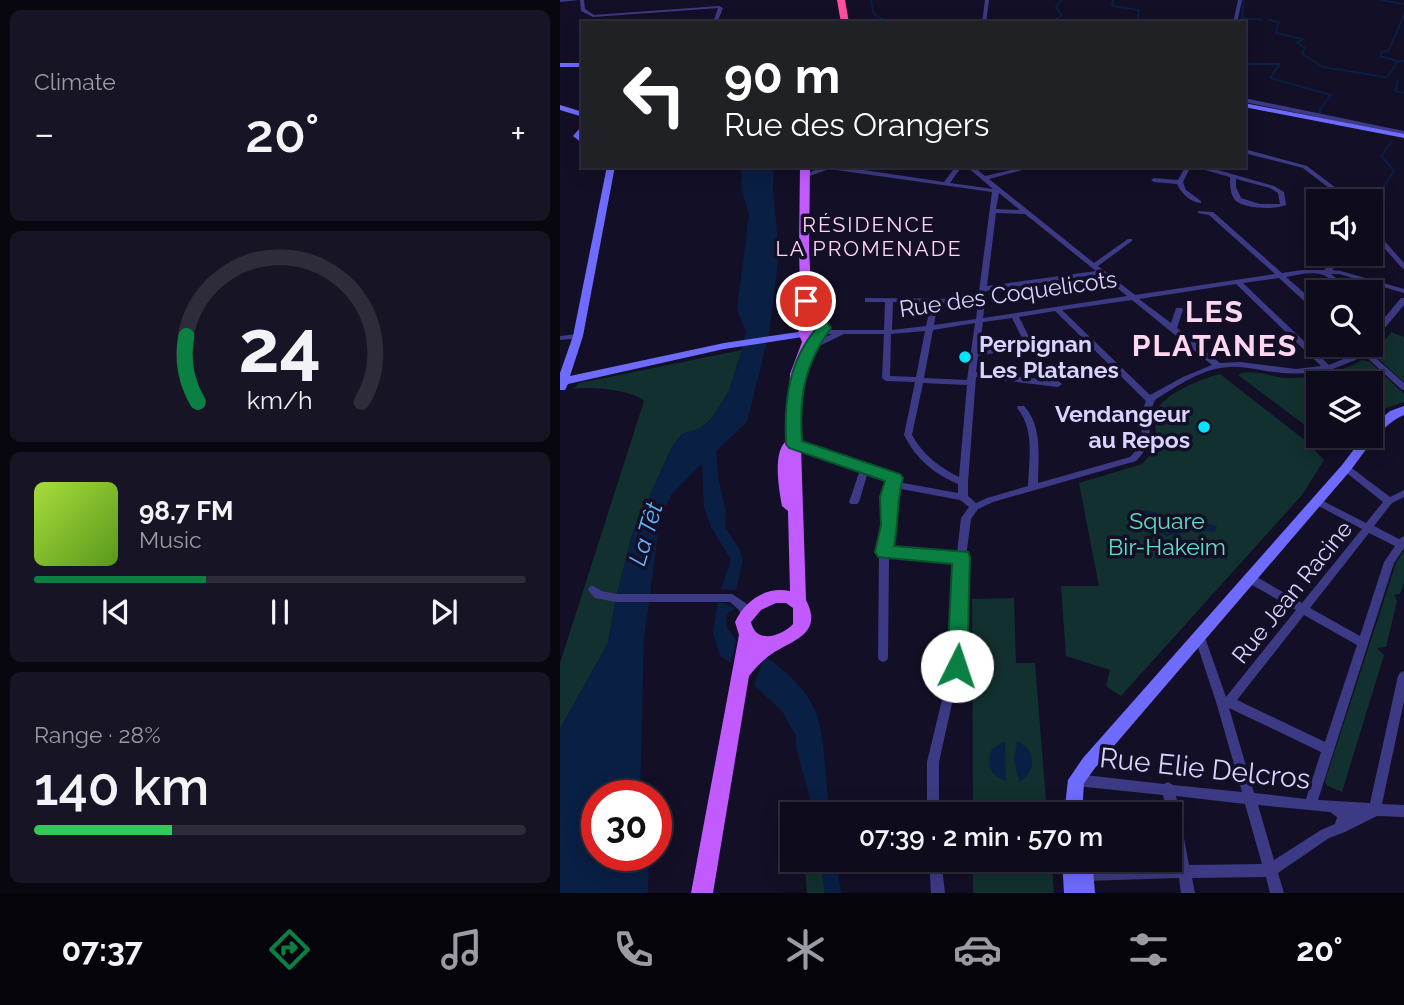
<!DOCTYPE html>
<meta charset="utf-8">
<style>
:root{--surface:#0e0b1c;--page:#171425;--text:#f1f3f6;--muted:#9b9ba3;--line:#2e2b3b;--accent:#0b8043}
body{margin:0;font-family:Raleway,sans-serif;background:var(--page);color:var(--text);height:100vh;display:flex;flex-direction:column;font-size:26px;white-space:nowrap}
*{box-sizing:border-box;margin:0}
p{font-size:23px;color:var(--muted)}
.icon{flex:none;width:38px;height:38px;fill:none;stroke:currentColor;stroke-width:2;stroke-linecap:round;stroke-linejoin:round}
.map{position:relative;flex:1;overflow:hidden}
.sheet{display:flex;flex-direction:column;gap:10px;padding:10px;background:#08060f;width:560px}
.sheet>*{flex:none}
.top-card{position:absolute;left:21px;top:21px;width:665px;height:147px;border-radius:0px;box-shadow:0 4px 18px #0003,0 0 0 2px var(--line);background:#202124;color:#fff;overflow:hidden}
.buttons{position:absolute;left:746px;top:189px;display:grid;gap:14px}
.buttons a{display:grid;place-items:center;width:77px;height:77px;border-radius:0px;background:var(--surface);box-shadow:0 4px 18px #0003,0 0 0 2px var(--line);font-size:35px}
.speed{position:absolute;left:21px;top:780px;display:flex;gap:14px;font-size:35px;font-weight:700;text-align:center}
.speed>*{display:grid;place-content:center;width:91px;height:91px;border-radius:50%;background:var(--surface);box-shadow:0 4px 18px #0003,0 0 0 2px var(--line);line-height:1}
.speed .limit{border:10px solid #d22;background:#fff;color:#111}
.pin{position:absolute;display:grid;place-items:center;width:60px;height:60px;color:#fff;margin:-30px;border:4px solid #fff;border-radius:50%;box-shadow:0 2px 7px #0007}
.me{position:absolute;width:77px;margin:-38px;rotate:4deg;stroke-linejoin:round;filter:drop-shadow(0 0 5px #0008)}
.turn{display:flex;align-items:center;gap:24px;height:147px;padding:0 28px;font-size:32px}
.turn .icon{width:91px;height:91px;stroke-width:2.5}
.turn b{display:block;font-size:49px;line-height:60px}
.big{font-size:52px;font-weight:600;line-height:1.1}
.sheet .card{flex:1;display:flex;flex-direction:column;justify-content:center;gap:10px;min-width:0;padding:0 24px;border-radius:10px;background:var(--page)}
.sheet .dial{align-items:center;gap:0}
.dial svg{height:182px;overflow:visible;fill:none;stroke:var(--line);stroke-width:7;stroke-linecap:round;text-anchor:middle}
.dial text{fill:var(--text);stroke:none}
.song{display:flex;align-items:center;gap:21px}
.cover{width:84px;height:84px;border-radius:10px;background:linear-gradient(135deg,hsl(80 70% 55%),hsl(90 70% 35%))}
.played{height:7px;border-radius:4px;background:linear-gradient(90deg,var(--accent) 35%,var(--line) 35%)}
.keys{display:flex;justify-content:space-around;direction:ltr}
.heat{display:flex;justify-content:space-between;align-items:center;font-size:38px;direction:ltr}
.charge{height:10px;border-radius:5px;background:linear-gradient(90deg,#34c759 28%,var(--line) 0)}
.trip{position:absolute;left:220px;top:802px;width:402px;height:70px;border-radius:0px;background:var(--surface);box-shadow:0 4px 18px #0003,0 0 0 2px var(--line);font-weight:600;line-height:70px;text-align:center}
.dock{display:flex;height:112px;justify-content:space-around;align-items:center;background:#06040b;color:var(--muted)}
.dock .icon{width:49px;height:49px}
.dock .active{color:var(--accent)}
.dock b{font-size:32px;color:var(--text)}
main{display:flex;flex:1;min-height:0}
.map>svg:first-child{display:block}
</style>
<main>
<section class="sheet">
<div class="card"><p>Climate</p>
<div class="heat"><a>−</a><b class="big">20°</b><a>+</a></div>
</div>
<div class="card dial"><svg viewBox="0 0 100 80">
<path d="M14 69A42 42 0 1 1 86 69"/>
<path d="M14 69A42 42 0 0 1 9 40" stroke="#0b8043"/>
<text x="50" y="56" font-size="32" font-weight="700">24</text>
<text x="50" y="72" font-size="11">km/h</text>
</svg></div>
<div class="card">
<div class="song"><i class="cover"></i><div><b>98.7 FM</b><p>Music</p></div></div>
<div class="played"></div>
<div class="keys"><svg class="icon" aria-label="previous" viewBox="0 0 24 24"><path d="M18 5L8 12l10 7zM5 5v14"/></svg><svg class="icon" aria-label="pause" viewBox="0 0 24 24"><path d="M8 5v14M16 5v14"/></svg><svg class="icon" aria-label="next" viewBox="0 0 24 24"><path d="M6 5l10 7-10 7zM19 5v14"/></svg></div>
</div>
<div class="card"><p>Range · 28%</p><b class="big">140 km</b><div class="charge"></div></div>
</section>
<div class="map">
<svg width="844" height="893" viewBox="0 0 844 893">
<rect width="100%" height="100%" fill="#130f26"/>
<!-- green -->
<g fill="#12302f">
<path d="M831 332 844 337V382L814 355Z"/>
<path d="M182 350 169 391 152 418 139 429 122 434 112 447 72 535 56 598 48 643 0 729V663L84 401C73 390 29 386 13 389L19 383Z"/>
<path d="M802 360 810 362 844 394V402L810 414V383H758V429L749 428 678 375C691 368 711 377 727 378 754 378 778 374 802 360Z"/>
<path d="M660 374 746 441 764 460 742 495 561 696 546 686 550 670 506 656 501 586H539L519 483 582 464 596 448C597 437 594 425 596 414 599 395 643 378 660 374Z"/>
<path d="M844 550V582L840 594 834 595 837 601 826 647 817 648 824 655 782 792 766 785 765 781 836 563Z"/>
<path d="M454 598 456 663H475L487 814H413L412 599Z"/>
<path d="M244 859H260L265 893H247Z"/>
<path d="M413 859H491L494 893H413Z"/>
</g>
<!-- water -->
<g fill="#0a1f44">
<path d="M182 166H214L213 189 219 255 209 334 187 422 156 451 158 477 166 512 165 527 180 550 183 560 176 590 161 589 171 560 151 527 144 507 142 463 111 495 100 519 84 639 80 796H37V856H89L88 893H0V729L48 643 56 598 72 535 112 447 122 434 139 429 152 418 169 391 178 365 186 331 177 310 189 215 181 188Z"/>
<path d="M580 510 595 512 605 521 614 517 657 526 655 532 634 530 607 536 579 524 574 515Z"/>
<path d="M158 601 175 608 167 614 166 626 176 640 171 663 160 656 153 633Z"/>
<path d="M205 656C223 669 239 683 251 702 266 726 265 784 270 814H254L236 747V736L222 711 194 685Z"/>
<path d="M445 741 446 781C430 776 426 764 432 749Z"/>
<path d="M457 741C477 751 477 771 459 782L454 760Z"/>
<path d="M260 859H276L281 893H265Z"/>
</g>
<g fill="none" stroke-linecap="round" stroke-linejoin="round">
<!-- stream -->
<g stroke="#0a1f44" stroke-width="2">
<path d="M311 0 314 14 328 23"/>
<path d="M553 0 552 6 579 10 577 23"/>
<path d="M684 0 682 18 702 20"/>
<path d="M821 0 844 4"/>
<path d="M709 20 719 22 716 33 743 39 737 43 745 48 742 54 763 67 825 77"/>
<path d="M498 23 496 19 502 15 496 7 501 0"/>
<path d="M838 61 820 56 822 52 829 50 844 15"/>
<path d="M684 64H720L710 78 771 95 760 109V114"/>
<path d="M827 77 838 61H844"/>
<path d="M838 81 835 91 844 93"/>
<path d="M806 201 823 188 834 170 821 156 832 141"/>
</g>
<!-- street -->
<g fill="#3d3a85" fill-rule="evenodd">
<path d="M0 0H19L0 2Z"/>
<path d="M20 0H24L25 9 34 15 159 6 163 8 157 23H153L158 8 33 17 21 11Z"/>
<path d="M425 0H429L426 23H422Z"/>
<path d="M678 0H682L677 23H673Z"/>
<path d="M684 98 844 131V135L684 102Z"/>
<path d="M684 149 747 166 793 201H786L743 168 684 153Z"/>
<path d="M260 166H277L384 182 396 166H402L390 183 433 189 406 166H413L425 176 467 166H478L429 179 534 263 568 239H572V241L538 266 575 295 715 274 649 215 638 213V211L653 212 722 273 742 270H764L779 254H786L772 270 781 271 844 289V293L779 274H771L794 292C779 293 773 277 760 274 749 272 737 275 726 277L758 305V311H755L719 278 683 283 769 365 800 352 793 345H801L844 383V390L841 389 805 356 773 369 772 371 766 370C746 375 726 374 706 371 694 369 682 366 669 367 643 368 617 386 595 400 583 424 599 439 576 461L433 502 418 509 411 519 406 557 403 654 379 762V814H367V762L393 654 396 561 329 557 328 657 327 660 323 662 319 660 318 657 319 553 325 525 324 497 330 480 308 472 299 502 297 504H291L289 502 300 470 231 446 230 444 231 442H237L338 476 340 478 338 482 398 493V484C374 474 356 459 344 435L355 382 326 381 322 378 324 334H284L257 347 247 368H241L240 366 251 344 272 334H259L258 332 259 330H324L325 302H305V298L418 299 432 192 269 169 247 177 242 176 262 167ZM439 193 460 210 436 209ZM436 213 465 214 536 271 427 286ZM540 274 567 296 423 318 425 303 427 301 425 299 426 291ZM676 284 761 366 736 369 680 362 660 363 617 328 623 310 622 308H616L611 323 579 299ZM572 300 652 365 623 377 590 395 502 310ZM333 302 371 303 366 326 332 330ZM378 303H418L416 319 374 325ZM495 311 586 401C576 423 590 438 570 457L478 483C478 458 483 426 464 406H458L457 408C475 429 469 459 468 486L427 498 416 503 408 496V482L416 377 498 387 502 384 498 381 416 372 418 356 466 347 472 348 473 345 481 344 482 342 481 340 471 341 459 317ZM452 318 464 342 419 351 423 322ZM415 323 407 380 364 378 373 330ZM365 331 356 377 330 376 331 334ZM363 383 407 385 399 477C379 467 363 455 352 435ZM336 488 400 500 409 507 401 518 397 553 330 550 335 525 334 497Z"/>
<path d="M627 166H644L714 186 724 192 726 205C715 210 684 209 675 200 670 194 670 184 670 177L634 167 629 170 623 182 626 190 641 201V203C631 203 621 193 617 184L594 182 591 180 594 178 618 180 624 169ZM676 179 710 188 718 193 720 204H700L681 198 676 187Z"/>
<path d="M810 226 812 227 844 263V269L842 268 810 232Z"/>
<path d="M841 298H844V305L813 342H810V335Z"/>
<path d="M18 334H21L22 336 21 338 0 340V336Z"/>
<path d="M786 465 789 466 830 497 844 490V497L832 503 814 526 839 539 844 536V548L834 563 758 800 810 803 838 676 840 673 844 671V701L822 804 844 805V817L817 816 785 832 769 838 718 873 724 893H710L706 877 632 878 635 893H621L619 878 524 881 519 879 517 874 519 869 524 867 616 866 611 836V814H607L603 795 516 786 512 784 510 780 512 776 516 774 604 784 608 782 613 785 682 792 657 705 634 635 635 632 639 631 643 632 666 697 736 610 685 581 684 578 685 575 689 574 693 575 742 603 802 529 753 503 751 501 753 499H759L806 523 823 502 783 470 782 468 783 466ZM809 533 835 546 824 562 800 636 750 608ZM744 615 797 645 765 742 677 700ZM669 708 761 752 746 799 694 793ZM616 796 685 804 702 864 629 865ZM698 805 770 812 777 817 775 824 761 830 714 860Z"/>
<path d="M33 586 42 591 56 594H172L187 604 191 614 190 617 186 618 182 617 179 610 170 602H56L35 598 28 590 29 587Z"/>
<path d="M369 859H381L385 893H371Z"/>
</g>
<!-- secondary -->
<g fill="#6f6bff" fill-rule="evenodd">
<rect x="0" y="63" width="23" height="4"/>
<path d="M684 103 844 134V138L684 107Z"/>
<path d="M0 105 23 112V117L0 110Z"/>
<path d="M20 128H23V144L13 136Z"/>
<path d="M47 166H55L23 336 10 376 164 343 245 331 249 332 250 334 249 336 164 349 8 384 5 390H0V373L13 336Z"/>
<path d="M844 406V415C820 425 806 451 790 471L535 768 524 783 522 814H504L508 780 523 758 782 465 804 436H810V428L830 411Z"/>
<path d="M502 859H532L535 893H504Z"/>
</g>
<!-- primary -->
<path fill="#c25bff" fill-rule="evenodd" d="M240 166H250L249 250 253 321H262L269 327 265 336 254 338V342L242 374 240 416 246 600C263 633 235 639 213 653 204 659 196 667 189 676L153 893H131L179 635 175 622C185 601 205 586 230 591L228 511 222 506C219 489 212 452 227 440L230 374 242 342 238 332 241 325 239 250ZM216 603H226L233 608V624C222 636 196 645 191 622L201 610Z"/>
<!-- highway -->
<path fill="#ff4fa3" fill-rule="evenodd" d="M277 0H285L289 23H281Z"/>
</g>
<!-- route -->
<path fill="#0b8043" stroke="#07532c" stroke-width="2" d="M246 287C259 292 261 317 271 328 244 365 239 396 242 441L340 474 343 478C336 501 339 523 334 546L408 552 410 557 407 666 404 672 397 674 390 672 387 666 392 564 318 557 315 552 321 525 320 497 325 481 229 448 226 444C224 403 228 362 256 329 247 322 247 308 239 301L240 290Z"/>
<!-- markers -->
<g fill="#00e5ff" stroke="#130f26" stroke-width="2.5">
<circle cx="405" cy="357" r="7"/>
<circle cx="644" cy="427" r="7"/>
</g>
<g text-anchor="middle" stroke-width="7" stroke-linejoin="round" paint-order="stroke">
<!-- far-neighbourhood labels -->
<g font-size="21" letter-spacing="2" fill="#ffd6f0" stroke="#130f26">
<text x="309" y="232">RÉSIDENCE<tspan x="309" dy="24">LA PROMENADE</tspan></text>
</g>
<!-- street labels -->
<g font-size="23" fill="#d9d4ff" stroke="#130f26">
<text transform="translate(448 294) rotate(-8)" y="8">Rue des Coquelicots</text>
<text transform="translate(732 592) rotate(-51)" y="8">Rue Jean Racine</text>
</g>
<!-- poi labels -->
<g font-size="23" font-weight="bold" fill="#d9d4ff" stroke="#130f26" text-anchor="start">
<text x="419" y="352">Perpignan<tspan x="419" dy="26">Les Platanes</tspan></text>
<text x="630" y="422" text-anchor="end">Vendangeur<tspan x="630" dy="26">au Repos</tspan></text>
</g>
<!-- park labels -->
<g font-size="23" fill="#5fe0c0" stroke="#130f26">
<text x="607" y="529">Square<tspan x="607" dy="26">Bir-Hakeim</tspan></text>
</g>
<!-- water labels -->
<g font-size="24" font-style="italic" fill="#62b6ff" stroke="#130f26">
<text transform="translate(86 534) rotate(-73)" y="8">La Têt</text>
</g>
<!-- near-street labels -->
<g font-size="28" fill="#d9d4ff" stroke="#130f26">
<text transform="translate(645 768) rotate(6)" y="10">Rue Elie Delcros</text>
</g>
<!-- district labels -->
<g font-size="30" font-weight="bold" letter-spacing="2" fill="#ffd6f0" stroke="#130f26">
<text x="655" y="322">LES<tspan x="655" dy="34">PLATANES</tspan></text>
</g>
</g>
</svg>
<div class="buttons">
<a><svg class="icon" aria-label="sound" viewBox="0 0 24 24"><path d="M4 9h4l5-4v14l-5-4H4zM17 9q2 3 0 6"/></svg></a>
<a><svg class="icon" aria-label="search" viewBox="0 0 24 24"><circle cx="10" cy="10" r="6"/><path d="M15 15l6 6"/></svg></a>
<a><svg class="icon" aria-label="layers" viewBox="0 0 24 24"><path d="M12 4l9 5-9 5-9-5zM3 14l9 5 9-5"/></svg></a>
</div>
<div class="speed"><div class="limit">30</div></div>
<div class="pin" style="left:246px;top:301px;background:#d93025"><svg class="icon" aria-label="arrive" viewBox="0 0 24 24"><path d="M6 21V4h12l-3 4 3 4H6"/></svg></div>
<svg class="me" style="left:397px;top:666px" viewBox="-20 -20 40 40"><circle r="19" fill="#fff"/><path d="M0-13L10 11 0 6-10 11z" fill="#0b8043"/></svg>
<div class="trip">07:39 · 2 min · 570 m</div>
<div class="top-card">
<div class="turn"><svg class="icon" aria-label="left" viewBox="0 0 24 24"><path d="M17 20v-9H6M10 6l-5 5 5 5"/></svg><div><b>90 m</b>Rue des Orangers</div></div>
</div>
</div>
</main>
<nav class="dock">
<b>07:37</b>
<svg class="icon active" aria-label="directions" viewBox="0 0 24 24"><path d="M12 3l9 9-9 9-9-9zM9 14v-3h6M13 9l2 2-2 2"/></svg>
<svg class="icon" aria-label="music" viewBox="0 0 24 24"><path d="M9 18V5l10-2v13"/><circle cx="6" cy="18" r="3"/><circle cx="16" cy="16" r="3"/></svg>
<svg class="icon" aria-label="phone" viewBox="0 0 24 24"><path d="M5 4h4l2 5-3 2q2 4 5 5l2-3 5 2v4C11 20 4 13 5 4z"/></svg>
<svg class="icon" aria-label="climate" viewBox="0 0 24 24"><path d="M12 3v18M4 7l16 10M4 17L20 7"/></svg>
<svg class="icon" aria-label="car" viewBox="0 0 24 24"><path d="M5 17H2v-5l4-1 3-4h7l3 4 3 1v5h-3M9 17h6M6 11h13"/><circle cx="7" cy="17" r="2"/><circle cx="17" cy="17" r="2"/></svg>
<svg class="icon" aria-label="filters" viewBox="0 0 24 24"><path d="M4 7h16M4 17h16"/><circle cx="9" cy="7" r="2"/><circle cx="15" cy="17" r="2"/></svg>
<b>20°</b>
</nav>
